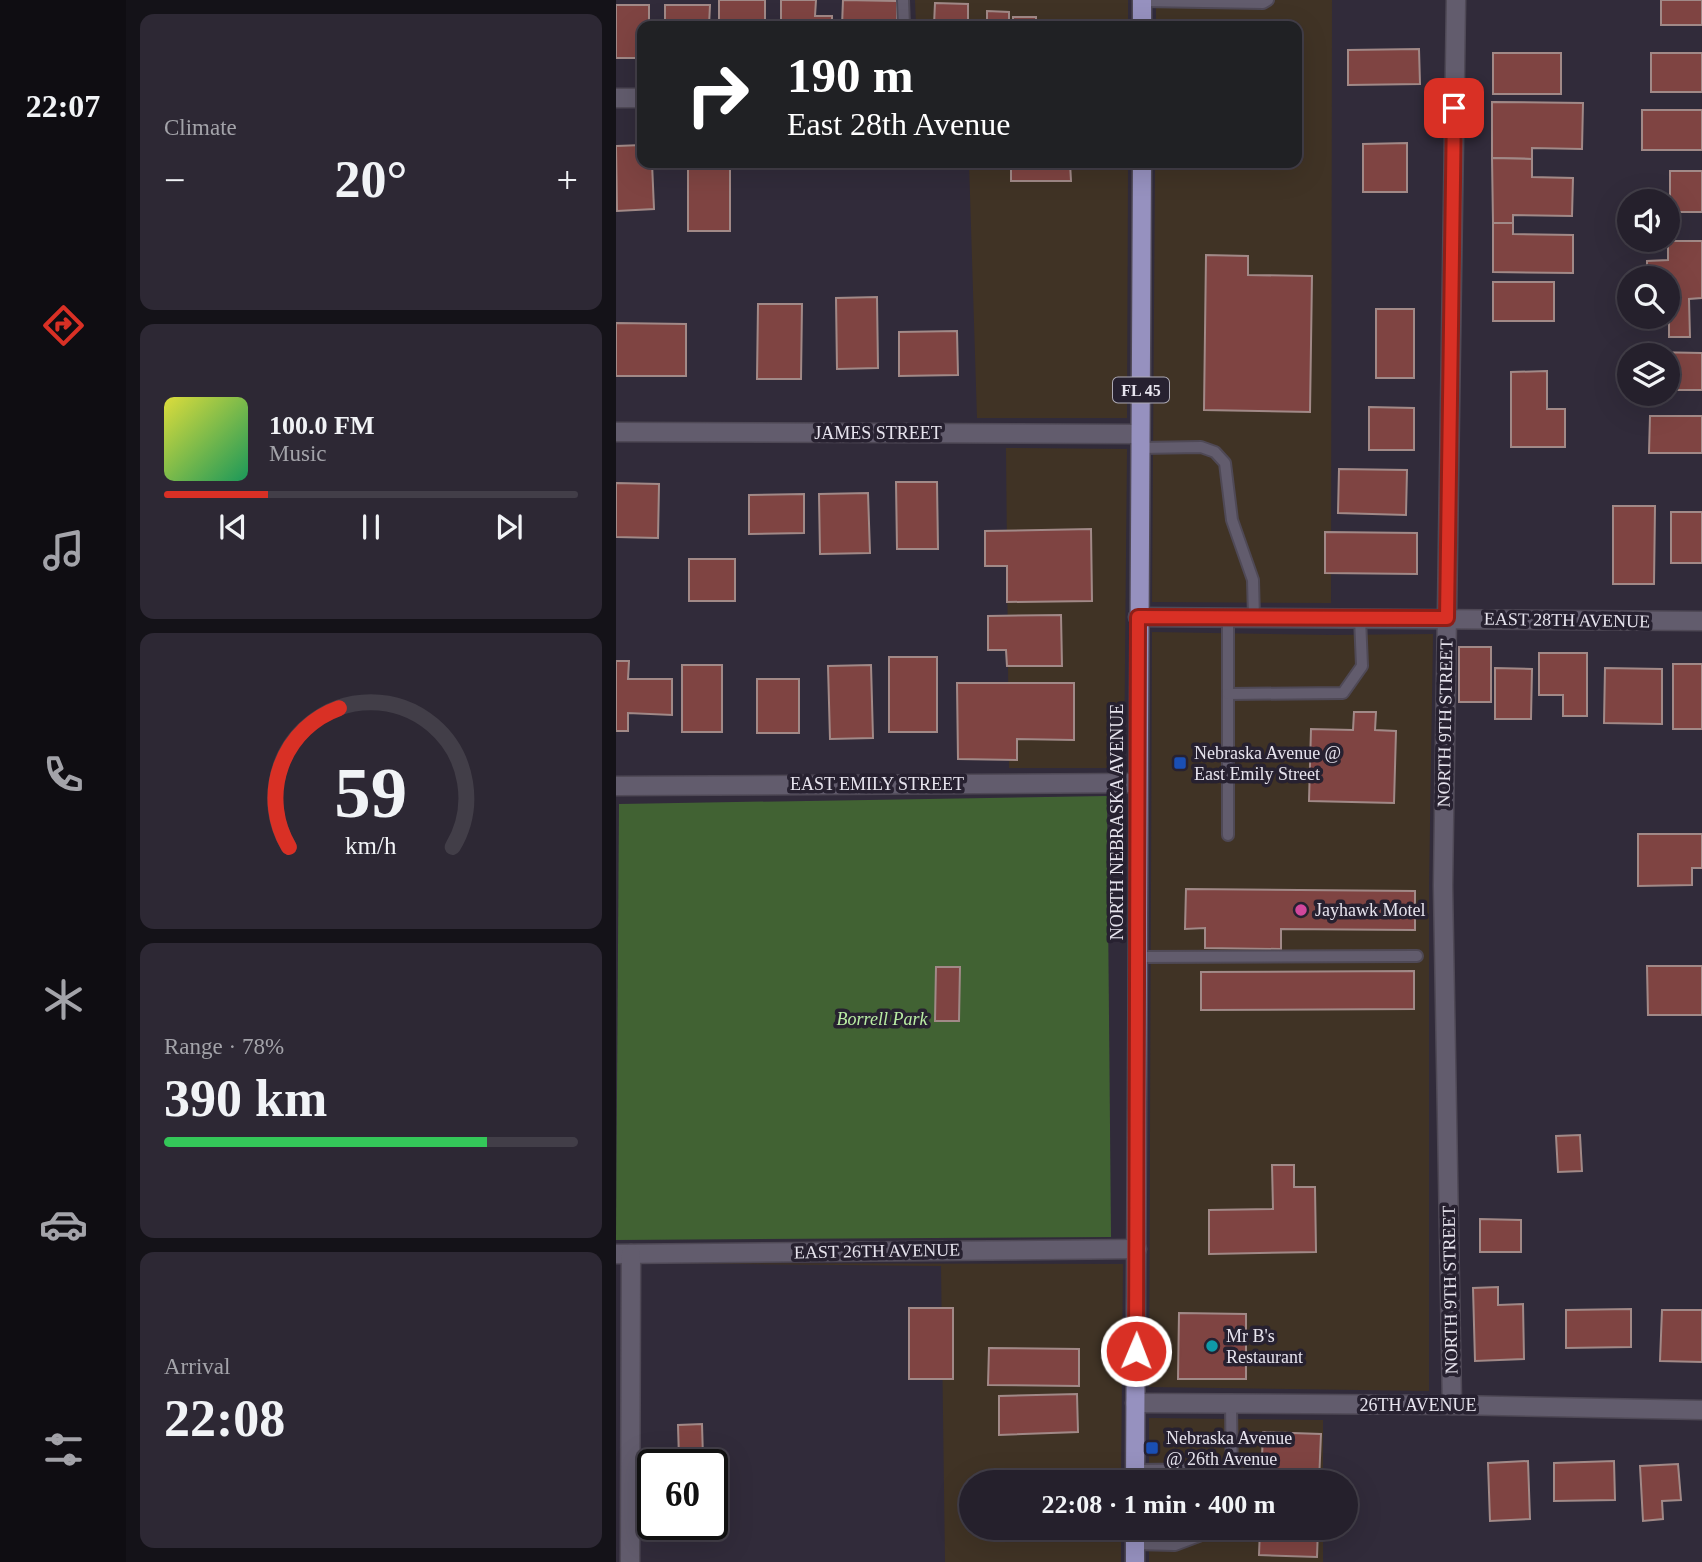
<!DOCTYPE html>
<meta charset="utf-8">
<style>
:root{--surface:#25202c;--page:#2d2834;--text:#f1f3f6;--muted:#a3a3a9;--line:#423e48;--accent:#d93025}
body{margin:0;font-family:"Times New Roman",serif;background:var(--page);color:var(--text);height:100vh;display:flex;flex-direction:column;font-size:26px;white-space:nowrap}
*{box-sizing:border-box;margin:0}
p{font-size:23px;color:var(--muted)}
.icon{flex:none;width:38px;height:38px;fill:none;stroke:currentColor;stroke-width:2;stroke-linecap:round;stroke-linejoin:round}
.map{position:relative;flex:1;overflow:hidden}
.sheet{display:flex;flex-direction:column;gap:14px;padding:14px;background:#141218;width:490px}
.sheet>*{flex:none}
.top-card{position:absolute;left:21px;top:21px;width:665px;height:147px;border-radius:14px;box-shadow:0 7px 28px #0002,0 0 0 2px var(--line);background:#202124;color:#fff;overflow:hidden}
.fabs{position:absolute;left:1001px;top:189px;display:grid;gap:14px}
.fabs a{display:grid;place-items:center;width:63px;height:63px;border-radius:50%;background:var(--surface);box-shadow:0 7px 28px #0002,0 0 0 2px var(--line);font-size:35px}
.speed{position:absolute;left:21px;top:1449px;display:flex;gap:14px;font-size:35px;font-weight:700;text-align:center}
.speed>*{display:grid;place-content:center;width:91px;height:91px;border-radius:50%;background:var(--surface);box-shadow:0 7px 28px #0002,0 0 0 2px var(--line);line-height:1}
.speed .limit{border:4px solid #111;border-radius:10px;background:#fff;color:#111}
.pin{position:absolute;display:grid;place-items:center;width:60px;height:60px;color:#fff;margin:-30px;border-radius:14px;box-shadow:0 4px 10px #0006}
.me{position:absolute;width:77px;margin:-38px;rotate:1deg;stroke-linejoin:round;filter:drop-shadow(0 0 5px #0008)}
.turn{display:flex;align-items:center;gap:24px;height:147px;padding:0 35px;font-size:32px}
.turn .icon{width:91px;height:91px;stroke-width:2.5}
.turn b{display:block;font-size:49px;line-height:60px}
.big{font-size:52px;font-weight:800;line-height:1.1}
.sheet .widget{flex:1;display:flex;flex-direction:column;justify-content:center;gap:10px;min-width:0;padding:0 24px;border-radius:14px;background:var(--page)}
.sheet .dial{align-items:center;gap:0}
.dial svg{height:182px;overflow:visible;fill:none;stroke:var(--line);stroke-width:7;stroke-linecap:round;text-anchor:middle}
.dial text{fill:var(--text);stroke:none}
.song{display:flex;align-items:center;gap:21px}
.cover{width:84px;height:84px;border-radius:10px;background:linear-gradient(135deg,hsl(60 70% 55%),hsl(150 70% 35%))}
.played{height:7px;border-radius:4px;background:linear-gradient(90deg,var(--accent) 25%,var(--line) 25%)}
.keys{display:flex;justify-content:space-around;direction:ltr}
.heat{display:flex;justify-content:space-between;align-items:center;font-size:38px;direction:ltr}
.charge{height:10px;border-radius:5px;background:linear-gradient(90deg,#34c759 78%,var(--line) 0)}
.trip{position:absolute;left:343px;top:1470px;width:399px;height:70px;border-radius:35px;background:var(--surface);box-shadow:0 7px 28px #0002,0 0 0 2px var(--line);font-weight:800;line-height:70px;text-align:center}
main{display:flex;flex:1;min-height:0}
.tab-bar{display:flex;flex-direction:column;width:126px;justify-content:space-around;align-items:center;background:#0f0d12;color:var(--muted)}
.tab-bar .icon{width:49px;height:49px}
.tab-bar .active{color:var(--accent)}
.tab-bar b{font-size:32px;color:var(--text)}
.map>svg:first-child{display:block}
</style>
<main>
<nav class="tab-bar">
<b>22:07</b>
<svg class="icon active" aria-label="directions" viewBox="0 0 24 24"><path d="M12 3l9 9-9 9-9-9zM9 14v-3h6M13 9l2 2-2 2"/></svg>
<svg class="icon" aria-label="music" viewBox="0 0 24 24"><path d="M9 18V5l10-2v13"/><circle cx="6" cy="18" r="3"/><circle cx="16" cy="16" r="3"/></svg>
<svg class="icon" aria-label="phone" viewBox="0 0 24 24"><path d="M5 4h4l2 5-3 2q2 4 5 5l2-3 5 2v4C11 20 4 13 5 4z"/></svg>
<svg class="icon" aria-label="climate" viewBox="0 0 24 24"><path d="M12 3v18M4 7l16 10M4 17L20 7"/></svg>
<svg class="icon" aria-label="car" viewBox="0 0 24 24"><path d="M5 17H2v-5l4-1 3-4h7l3 4 3 1v5h-3M9 17h6M6 11h13"/><circle cx="7" cy="17" r="2"/><circle cx="17" cy="17" r="2"/></svg>
<svg class="icon" aria-label="filters" viewBox="0 0 24 24"><path d="M4 7h16M4 17h16"/><circle cx="9" cy="7" r="2"/><circle cx="15" cy="17" r="2"/></svg>
</nav>
<section class="sheet">
<div class="widget"><p>Climate</p>
<div class="heat"><a>−</a><b class="big">20°</b><a>+</a></div>
</div>
<div class="widget">
<div class="song"><i class="cover"></i><div><b>100.0 FM</b><p>Music</p></div></div>
<div class="played"></div>
<div class="keys"><svg class="icon" aria-label="previous" viewBox="0 0 24 24"><path d="M18 5L8 12l10 7zM5 5v14"/></svg><svg class="icon" aria-label="pause" viewBox="0 0 24 24"><path d="M8 5v14M16 5v14"/></svg><svg class="icon" aria-label="next" viewBox="0 0 24 24"><path d="M6 5l10 7-10 7zM19 5v14"/></svg></div>
</div>
<div class="widget dial"><svg viewBox="0 0 100 80">
<path d="M14 69A42 42 0 1 1 86 69"/>
<path d="M14 69A42 42 0 0 1 36 8" stroke="#d93025"/>
<text x="50" y="56" font-size="32" font-weight="700">59</text>
<text x="50" y="72" font-size="11">km/h</text>
</svg></div>
<div class="widget"><p>Range · 78%</p><b class="big">390 km</b><div class="charge"></div></div>
<div class="widget"><p>Arrival</p><b class="big">22:08</b></div>
</section>
<div class="map">
<svg width="1086" height="1562" viewBox="0 0 1086 1562">
<rect width="100%" height="100%" fill="#312b3a"/>
<!-- commercial -->
<g fill="#403325">
<path d="M299 0H512V26H300Z"/>
<path d="M540 0H716L715 603 536 602 539 163H681V26H540Z"/>
<path d="M353 163H512L511 418H361Z"/>
<path d="M390 448 511 449 508 768H393Z"/>
<path d="M536 632 715 635 817 634 813 886V1391L533 1387Z"/>
<path d="M28 1263 507 1264 505 1482H355V1528H505V1562H329L325 1266Z"/>
<path d="M533 1418 707 1420V1482H533Z"/>
<rect x="533" y="1528" width="174" height="34"/>
</g>
<!-- green -->
<path fill="#416233" d="M491 796 495 1237 0 1240 3 804Z"/>
<!-- building -->
<g fill="#7f4442" stroke="#a18987" stroke-width="2">
<rect x="103" y="0" width="46" height="26"/>
<path d="M165 0H200L199 16H216V26H165Z"/>
<path d="M227 0 281 1V26H226Z"/>
<rect x="1045" y="0" width="41" height="25"/>
<path d="M319 3 352 4V26H301L318 25Z"/>
<path d="M0 5H33V26H26V58H0Z"/>
<path d="M49 5H94L93 26H49Z"/>
<path d="M371 11 393 12V26H371Z"/>
<rect x="397" y="17" width="23" height="9"/>
<path d="M803 49 804 84 732 85V50Z"/>
<rect x="877" y="53" width="68" height="41"/>
<rect x="1035" y="53" width="51" height="39"/>
<path d="M681 61H687L686 84 681 83Z"/>
<path d="M876 102 967 103 966 149 916 148V159L876 158Z"/>
<rect x="1026" y="110" width="60" height="40"/>
<path d="M791 143V192H747V144Z"/>
<path d="M26 145V163H36L38 209 1 211 0 146Z"/>
<path d="M876 158 916 159V177L957 178 956 216 897 215V223H877Z"/>
<rect x="72" y="163" width="42" height="68"/>
<path d="M395 163H454L455 181H395Z"/>
<rect x="1054" y="171" width="32" height="41"/>
<path d="M877 223H897V234L957 235V273L877 272Z"/>
<path d="M1052 241H1086V298L1073 299 1074 337H1053V318H1032L1052 317V278H1031V261L1052 260Z"/>
<path d="M590 255 632 256V275L696 276 694 412 588 410Z"/>
<rect x="877" y="282" width="61" height="39"/>
<path d="M261 297 262 368 221 369 220 298Z"/>
<path d="M142 304H186L185 379H141Z"/>
<rect x="760" y="309" width="38" height="69"/>
<path d="M0 323 70 324V376H0Z"/>
<path d="M341 331 342 375 283 376V332Z"/>
<path d="M1035 352 1086 353V390H1052V355H1035Z"/>
<path d="M931 371V409H949V447H895V372Z"/>
<path d="M753 407 798 408V450H753Z"/>
<path d="M1034 416H1086V453H1033Z"/>
<path d="M723 469 791 470 790 515 722 513Z"/>
<path d="M280 482H321L322 549H281Z"/>
<path d="M0 483 43 484 42 538 0 537Z"/>
<path d="M252 493 254 553 204 554 203 494Z"/>
<path d="M188 494V533L133 534V495Z"/>
<path d="M997 506H1039L1038 584H997Z"/>
<rect x="1055" y="512" width="31" height="51"/>
<path d="M475 529 476 601 391 602V566H369V531Z"/>
<path d="M709 532 801 533V574L709 573Z"/>
<rect x="73" y="559" width="46" height="42"/>
<path d="M445 615 446 666H391L390 650H372V616Z"/>
<rect x="843" y="647" width="32" height="55"/>
<path d="M923 653H971V716H947V695H923Z"/>
<rect x="273" y="657" width="48" height="75"/>
<path d="M0 661H13L12 679H56V715L12 713V731H0Z"/>
<rect x="1057" y="664" width="29" height="65"/>
<rect x="66" y="665" width="40" height="67"/>
<path d="M255 665 257 738 214 739 212 666Z"/>
<path d="M879 668 916 669 915 719H879Z"/>
<path d="M989 668 1046 669V724L988 723Z"/>
<rect x="141" y="679" width="42" height="54"/>
<path d="M341 683H458V740L401 739V760L342 759Z"/>
<path d="M738 712H760L759 730 780 731 778 803 693 801 695 729 737 730Z"/>
<path d="M1022 834H1086V868H1076V885L1022 886Z"/>
<path d="M570 889 799 891V930L665 929V949L589 948V928L569 929Z"/>
<path d="M1031 966H1086V1015H1032Z"/>
<path d="M320 967H344L343 1021H319Z"/>
<path d="M798 971V1009L585 1010V972Z"/>
<path d="M964 1135 966 1171 942 1172 940 1136Z"/>
<path d="M656 1165H678V1187H699L700 1252 593 1254V1210L657 1209Z"/>
<path d="M864 1219 905 1220V1252H864Z"/>
<path d="M882 1287V1305L907 1304 908 1359 859 1361 857 1288Z"/>
<rect x="293" y="1308" width="44" height="71"/>
<path d="M1015 1309V1347L950 1348V1310Z"/>
<path d="M1046 1310H1086V1362L1044 1361Z"/>
<path d="M563 1313 630 1314V1379H562Z"/>
<path d="M373 1348 463 1349V1386L372 1385Z"/>
<path d="M461 1394 462 1432 383 1435V1396Z"/>
<path d="M86 1424 87 1458 63 1459 62 1425Z"/>
<path d="M647 1432 705 1434 703 1482H645Z"/>
<path d="M912 1461 914 1519 874 1521 872 1463Z"/>
<path d="M998 1461 999 1500 938 1501V1463Z"/>
<path d="M1062 1464 1065 1500 1046 1501 1047 1519 1027 1521 1024 1466Z"/>
<path d="M644 1528H702L701 1557 643 1555Z"/>
</g>
<g fill="none" stroke-linecap="round" stroke-linejoin="round">
<defs>
<g id="service">
<path d="M287 0 288 26"/>
<path d="M526 1 647 3 652 0"/>
<path d="M524 448 585 447 599 452 609 463 616 520 637 580 638 618"/>
<path d="M612 618V835"/>
<path d="M612 694 727 693 746 666 744 618"/>
<path d="M522 957 801 956"/>
<path d="M615 1404 616 1482"/>
<path d="M519 1470 616 1469"/>
<path d="M519 1544 559 1545 604 1528"/>
</g>
<g id="minor">
<path d="M0 98H26"/>
<path d="M0 432 524 434"/>
<path d="M522 617 1086 621"/>
<path d="M0 786 522 783"/>
<path d="M0 1254 521 1249"/>
<path d="M519 1403 836 1405 1086 1410"/>
<path d="M836 1405 827 886 840 0"/>
<path d="M14 1562 15 1254"/>
</g>
<g id="primary">
<path d="M526 0V26"/>
<path d="M519 1482 526 163"/>
<path d="M519 1528V1562"/>
</g>
</defs>
<!-- service casing -->
<use href="#service" stroke="#4f4956" stroke-width="14"/>
<!-- minor casing -->
<use href="#minor" stroke="#4f4956" stroke-width="21"/>
<!-- primary casing -->
<use href="#primary" stroke="#4f4956" stroke-width="21"/>
<!-- service -->
<use href="#service" stroke="#625c6d" stroke-width="10"/>
<!-- minor -->
<use href="#minor" stroke="#625c6d" stroke-width="18"/>
<!-- primary -->
<use href="#primary" stroke="#9691bf" stroke-width="18"/>
</g>
<g fill="none" stroke-linecap="round" stroke-linejoin="round">
<defs>
<path id="route" d="M520 1351 522 617 831 618 838 108"/>
</defs>
<!-- route casing -->
<use href="#route" stroke="#8d1f18" stroke-width="18"/>
<!-- route -->
<use href="#route" stroke="#d93025" stroke-width="12"/>
</g>
<!-- markers -->
<g fill="#1a4fb4" stroke="#272130" stroke-width="2.5">
<rect x="557" y="756" width="14" height="14" rx="3.5"/>
<rect x="529" y="1441" width="14" height="14" rx="3.5"/>
</g>
<circle fill="#d1479c" stroke="#272130" stroke-width="2.5" cx="685" cy="910" r="7"/>
<circle fill="#0f9aa8" stroke="#272130" stroke-width="2.5" cx="596" cy="1346" r="7"/>
<g text-anchor="middle" stroke-width="7" stroke-linejoin="round" paint-order="stroke">
<!-- shield labels -->
<rect fill="#272130" stroke="#adaab5" stroke-width="2" x="497" y="377.5" width="56" height="25" rx="5"/>
<g font-size="16" font-weight="bold" fill="#e7e4ee">
<text x="525" y="396">FL 45</text>
</g>
<!-- street labels -->
<g font-size="18" fill="#e7e4ee" stroke="#272130">
<text x="262" y="439">JAMES STREET</text>
<text transform="translate(951 620) rotate(1)" y="6">EAST 28TH AVENUE</text>
<text transform="translate(829 723) rotate(-89)" y="6">NORTH 9TH STREET</text>
<text x="261" y="790">EAST EMILY STREET</text>
<text transform="translate(501 822) rotate(-90)" y="6">NORTH NEBRASKA AVENUE</text>
<text transform="translate(261 1251) rotate(-1)" y="6">EAST 26TH AVENUE</text>
<text transform="translate(834 1290) rotate(-91)" y="6">NORTH 9TH STREET</text>
<text x="802" y="1411">26TH AVENUE</text>
</g>
<!-- poi labels -->
<g font-size="18" fill="#e7e4ee" stroke="#272130" text-anchor="start">
<text x="578" y="759">Nebraska Avenue @<tspan x="578" dy="21">East Emily Street</tspan></text>
<text x="699" y="916">Jayhawk Motel</text>
<text x="610" y="1342">Mr B's<tspan x="610" dy="21">Restaurant</tspan></text>
<text x="550" y="1444">Nebraska Avenue<tspan x="550" dy="21">@ 26th Avenue</tspan></text>
</g>
<!-- park labels -->
<g font-size="18" font-style="italic" fill="#b9eda4" stroke="#272130">
<text x="266" y="1025">Borrell Park</text>
</g>
</g>
</svg>
<div class="fabs">
<a><svg class="icon" aria-label="sound" viewBox="0 0 24 24"><path d="M4 9h4l5-4v14l-5-4H4zM17 9q2 3 0 6"/></svg></a>
<a><svg class="icon" aria-label="search" viewBox="0 0 24 24"><circle cx="10" cy="10" r="6"/><path d="M15 15l6 6"/></svg></a>
<a><svg class="icon" aria-label="layers" viewBox="0 0 24 24"><path d="M12 4l9 5-9 5-9-5zM3 14l9 5 9-5"/></svg></a>
</div>
<div class="speed"><div class="limit">60</div></div>
<div class="pin" style="left:838px;top:108px;background:#d93025"><svg class="icon" aria-label="arrive" viewBox="0 0 24 24"><path d="M6 21V4h12l-3 4 3 4H6"/></svg></div>
<svg class="me" style="left:520px;top:1351px" viewBox="-20 -20 40 40"><circle r="17" fill="#d93025" stroke="#fff" stroke-width="3"/><path d="M0-11L8 9 0 5-8 9z" fill="#fff"/></svg>
<div class="trip">22:08 · 1 min · 400 m</div>
<div class="top-card">
<div class="turn"><svg class="icon" aria-label="right" viewBox="0 0 24 24"><path d="M7 20v-9h11M14 6l5 5-5 5"/></svg><div><b>190 m</b>East 28th Avenue</div></div>
</div>
</div>
</main>
